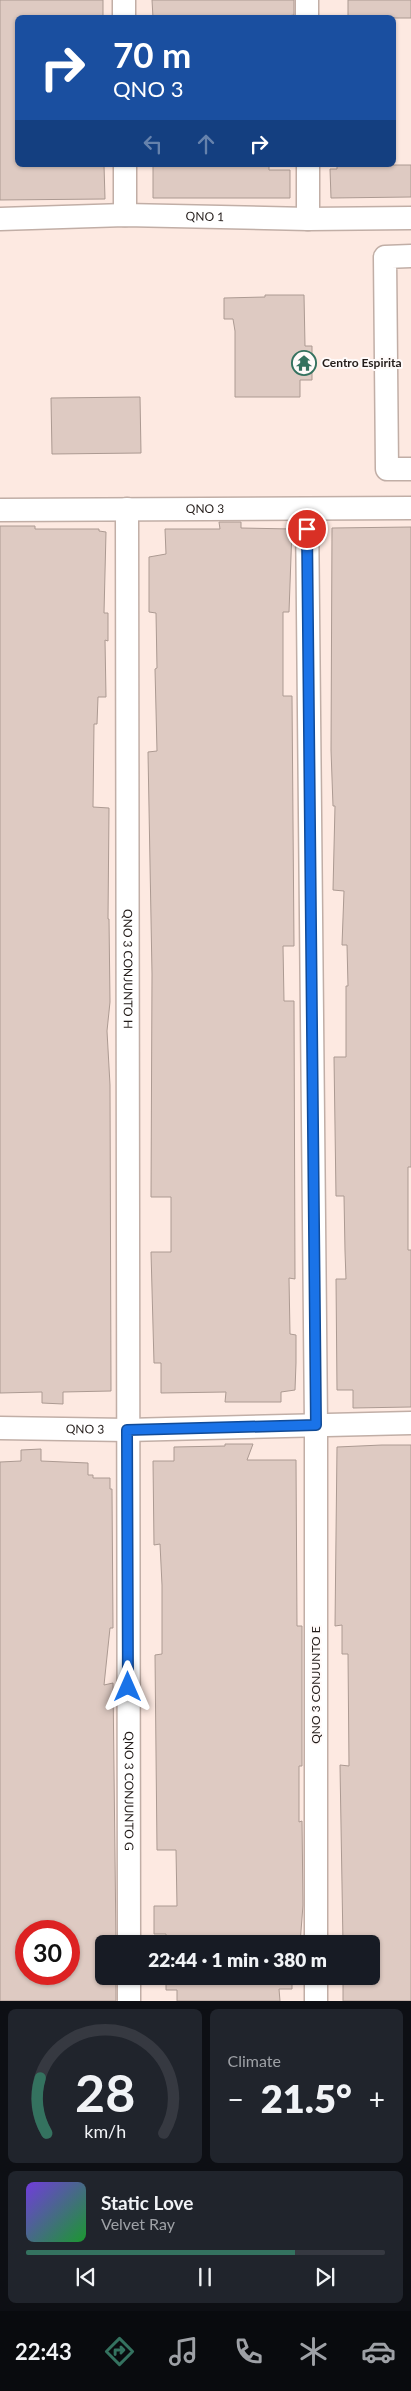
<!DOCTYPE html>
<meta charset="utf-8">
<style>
:root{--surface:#171b24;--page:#20242c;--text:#f1f3f6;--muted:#9ea1a6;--line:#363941;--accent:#34725f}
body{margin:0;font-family:Lato,sans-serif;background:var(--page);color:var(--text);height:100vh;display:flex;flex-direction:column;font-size:19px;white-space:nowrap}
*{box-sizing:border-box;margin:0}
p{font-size:16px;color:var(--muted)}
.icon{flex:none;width:28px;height:28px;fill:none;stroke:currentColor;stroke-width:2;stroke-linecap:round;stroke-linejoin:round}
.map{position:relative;height:2001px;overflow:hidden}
.panel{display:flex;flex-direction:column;gap:8px;padding:8px;background:#0d0f14;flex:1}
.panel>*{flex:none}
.banner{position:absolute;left:15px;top:15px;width:381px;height:152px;border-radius:8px;box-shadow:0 1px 4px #0004;background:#1a4fa0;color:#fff;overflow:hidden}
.speed{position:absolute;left:15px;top:1920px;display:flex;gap:10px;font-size:25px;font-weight:700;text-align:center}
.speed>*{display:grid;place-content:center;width:65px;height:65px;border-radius:50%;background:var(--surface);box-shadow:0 1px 4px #0004;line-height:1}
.speed .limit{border:8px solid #d22;background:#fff;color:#111}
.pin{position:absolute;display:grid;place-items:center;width:42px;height:42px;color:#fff;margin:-21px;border:2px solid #fff;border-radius:50%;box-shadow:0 1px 5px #0007}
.me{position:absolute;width:55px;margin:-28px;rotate:0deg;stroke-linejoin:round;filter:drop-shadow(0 0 4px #0008)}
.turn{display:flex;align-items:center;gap:18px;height:105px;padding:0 15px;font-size:22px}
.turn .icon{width:65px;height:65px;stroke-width:2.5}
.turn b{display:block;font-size:35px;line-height:42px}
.lanes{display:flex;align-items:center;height:48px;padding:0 15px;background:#0003;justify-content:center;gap:25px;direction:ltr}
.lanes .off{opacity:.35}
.big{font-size:38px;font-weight:800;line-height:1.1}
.panel .widget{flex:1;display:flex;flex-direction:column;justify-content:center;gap:8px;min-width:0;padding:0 18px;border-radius:8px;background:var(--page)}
.panel .dial{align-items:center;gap:0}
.dial svg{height:130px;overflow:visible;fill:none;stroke:var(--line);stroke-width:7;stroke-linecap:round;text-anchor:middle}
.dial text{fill:var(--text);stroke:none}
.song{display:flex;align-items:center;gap:15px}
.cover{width:60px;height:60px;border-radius:8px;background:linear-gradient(135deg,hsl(260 70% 55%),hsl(130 70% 35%))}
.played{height:5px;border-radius:2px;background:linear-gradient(90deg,var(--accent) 75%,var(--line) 75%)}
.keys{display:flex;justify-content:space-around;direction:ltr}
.heat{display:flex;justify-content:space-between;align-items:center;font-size:28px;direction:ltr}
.panel .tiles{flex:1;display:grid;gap:8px;grid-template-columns:1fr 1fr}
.widget:last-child{grid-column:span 2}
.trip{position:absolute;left:95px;top:1935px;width:285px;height:50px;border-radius:8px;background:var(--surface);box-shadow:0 1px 4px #0004;font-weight:800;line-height:50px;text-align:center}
.menu{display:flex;height:80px;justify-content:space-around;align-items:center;background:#090b0e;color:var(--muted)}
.menu .icon{width:35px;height:35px}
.menu .active{color:var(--accent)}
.menu b{font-size:22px;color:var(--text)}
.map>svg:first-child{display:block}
</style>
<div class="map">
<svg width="411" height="2001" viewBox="0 0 411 2001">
<rect width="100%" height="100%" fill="#fde9e1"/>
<!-- building -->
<g fill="#decac2" stroke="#ac9a92" fill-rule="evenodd">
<path d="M0 0H103V18H18V165H104L105 199 0 200Z"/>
<path d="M152 0H294V15L273 18H153Z"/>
<rect x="348" y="0" width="63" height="18"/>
<path d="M153 165H269V170H290V198H153Z"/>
<path d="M337 165H411V197L331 198 330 169H337Z"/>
<path d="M265 295H304L305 346H312V380H300V397H235V331L233 319H224V298L265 297Z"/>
<path d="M140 397 141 453 52 454 51 398Z"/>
<path d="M219 522H241V528L292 529 289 612H283V696H292L294 946H283L284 1001H294L295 1279 289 1278 290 1334 296 1335V1363L295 1390 281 1392V1402H225L226 1392 161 1393V1363H154L151 1252H171V1197H151L152 974 148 752 157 751 155 669 157 668 156 613 149 612V557L166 554 165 529H220Z"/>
<path d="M0 526H35V529H99V531L106 532 104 613H108V641L105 640 106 697H98L97 724H94L93 807 109 808 108 919H109L110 1002 107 1031 110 1085 111 1391 63 1392V1404L42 1403V1392L0 1393Z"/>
<path d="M411 527V1167H408V1250H411V1407L353 1408V1390H337L336 1279H346L345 1251 344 1196H336L334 1057H346V986H348L347 945H342L344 891 333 890 335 806H333L331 750 332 528Z"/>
<path d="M225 1444H253L247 1460H296L297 1626H302V1766H299V1822L302 1821 303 1905 300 1944H166V1934H154V1906H177L176 1850H157L155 1655 162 1654V1585L160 1544 154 1545 153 1461H174V1447L225 1446Z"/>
<path d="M382 1445H411V2001H343V1976H371V1944H343L340 1765 349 1766 348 1654H342V1625L335 1626 337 1447Z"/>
<path d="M41 1449V1461L88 1463V1475H93V1478H110V1489H112L113 1628H110L104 1685 113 1683 116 1944H104V1976H116V2001H0V1462L21 1461V1450ZM26 1931H69V1974H26Z"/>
<path d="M166 1976H292V1989H279L280 2001H177V1990H166Z"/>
</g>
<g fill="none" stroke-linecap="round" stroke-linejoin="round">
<defs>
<g id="minor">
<path d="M124 0V18"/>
<path d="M307 0V18"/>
<path d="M125 165V215"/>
<path d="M308 165V219"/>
<path id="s1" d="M0 219 125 215 308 219 411 218"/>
<path d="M411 256 385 257 387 469H411"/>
<path id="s2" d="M127 509 129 1944"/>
<path d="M307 509 316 1425V1944"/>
<path id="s3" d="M0 510 411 508"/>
<path id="s4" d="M0 1428 127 1430 411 1423"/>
<path d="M129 1976V2001"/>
<path d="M316 1976V2001"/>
</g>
</defs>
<!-- minor casing -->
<use href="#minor" stroke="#c1aea6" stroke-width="25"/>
<!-- minor -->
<use href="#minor" stroke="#fff" stroke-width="22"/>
</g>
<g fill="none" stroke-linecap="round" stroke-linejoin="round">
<defs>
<path id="route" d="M128 1687 127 1430 316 1425 307 529"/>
</defs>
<!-- route casing -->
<use href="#route" stroke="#114b97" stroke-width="12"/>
<!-- route -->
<use href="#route" stroke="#1a73e8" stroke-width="9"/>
</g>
<!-- icons -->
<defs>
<symbol id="temple-ring" viewBox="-11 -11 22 22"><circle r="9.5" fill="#fffaf9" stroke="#34725f" stroke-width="1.5"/><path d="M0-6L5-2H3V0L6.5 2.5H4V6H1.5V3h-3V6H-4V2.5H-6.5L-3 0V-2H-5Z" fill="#34725f"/></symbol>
</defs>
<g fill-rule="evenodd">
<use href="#temple-ring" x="290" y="349" width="28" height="28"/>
</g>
<g text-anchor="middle" stroke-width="4" stroke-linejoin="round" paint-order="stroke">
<!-- street labels -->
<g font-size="12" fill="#231c19" stroke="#fffaf9">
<text dy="4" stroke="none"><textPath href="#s1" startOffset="205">QNO 1</textPath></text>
<text dy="4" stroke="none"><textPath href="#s3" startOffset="205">QNO 3</textPath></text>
<text dy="4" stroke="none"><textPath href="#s2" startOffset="460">QNO 3 CONJUNTO H</textPath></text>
<text dy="4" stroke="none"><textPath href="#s4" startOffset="85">QNO 3</textPath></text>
<text transform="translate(316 1685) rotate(-90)" y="4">QNO 3 CONJUNTO E</text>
<text dy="4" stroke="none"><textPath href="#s2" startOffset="1282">QNO 3 CONJUNTO G</textPath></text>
</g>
<!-- poi labels -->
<g font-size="12" font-weight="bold" fill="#231c19" stroke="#fffaf9" text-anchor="start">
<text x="322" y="367">Centro Espirita</text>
</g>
</g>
</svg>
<div class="speed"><div class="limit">30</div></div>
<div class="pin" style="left:307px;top:529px;background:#d93025"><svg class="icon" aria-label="arrive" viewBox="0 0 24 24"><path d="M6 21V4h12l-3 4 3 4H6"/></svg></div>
<svg class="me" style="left:128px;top:1687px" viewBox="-20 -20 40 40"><path d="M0-17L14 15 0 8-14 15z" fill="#1a73e8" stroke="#fff" stroke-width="4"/></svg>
<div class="trip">22:44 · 1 min · 380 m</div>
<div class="banner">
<div class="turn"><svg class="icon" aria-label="right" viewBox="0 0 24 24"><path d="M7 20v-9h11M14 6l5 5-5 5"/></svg><div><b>70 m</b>QNO 3</div></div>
<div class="lanes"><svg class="icon off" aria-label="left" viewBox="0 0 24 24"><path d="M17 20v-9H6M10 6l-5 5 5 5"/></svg><svg class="icon off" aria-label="ahead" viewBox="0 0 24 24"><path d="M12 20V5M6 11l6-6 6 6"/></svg><svg class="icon" aria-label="right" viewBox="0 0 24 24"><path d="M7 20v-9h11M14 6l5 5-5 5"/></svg></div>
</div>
</div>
<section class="panel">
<div class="tiles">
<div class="widget dial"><svg viewBox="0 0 100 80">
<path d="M14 69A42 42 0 1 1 86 69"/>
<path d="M14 69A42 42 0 0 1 10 35" stroke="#34725f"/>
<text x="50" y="56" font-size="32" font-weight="700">28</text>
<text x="50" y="72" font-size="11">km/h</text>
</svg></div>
<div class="widget"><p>Climate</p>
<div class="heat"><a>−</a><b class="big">21.5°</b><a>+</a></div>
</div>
<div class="widget">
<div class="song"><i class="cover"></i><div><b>Static Love</b><p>Velvet Ray</p></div></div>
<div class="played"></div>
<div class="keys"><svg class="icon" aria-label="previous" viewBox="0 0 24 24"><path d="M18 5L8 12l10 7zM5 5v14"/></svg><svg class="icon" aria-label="pause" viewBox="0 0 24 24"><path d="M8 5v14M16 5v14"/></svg><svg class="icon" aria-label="next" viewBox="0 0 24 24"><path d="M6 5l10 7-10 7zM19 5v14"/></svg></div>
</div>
</div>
</section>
<nav class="menu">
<b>22:43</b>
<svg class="icon active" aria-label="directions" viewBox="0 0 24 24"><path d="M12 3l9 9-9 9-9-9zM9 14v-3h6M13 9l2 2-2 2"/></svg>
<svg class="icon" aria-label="music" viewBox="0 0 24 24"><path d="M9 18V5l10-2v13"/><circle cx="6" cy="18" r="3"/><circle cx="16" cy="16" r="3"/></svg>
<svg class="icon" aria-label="phone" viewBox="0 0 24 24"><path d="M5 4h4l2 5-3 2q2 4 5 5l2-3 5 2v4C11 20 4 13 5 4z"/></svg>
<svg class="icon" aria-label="climate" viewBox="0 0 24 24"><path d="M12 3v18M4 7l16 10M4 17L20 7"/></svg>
<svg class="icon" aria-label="car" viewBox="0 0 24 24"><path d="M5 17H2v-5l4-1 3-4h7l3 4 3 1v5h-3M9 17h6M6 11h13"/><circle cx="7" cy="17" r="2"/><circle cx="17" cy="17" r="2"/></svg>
</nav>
